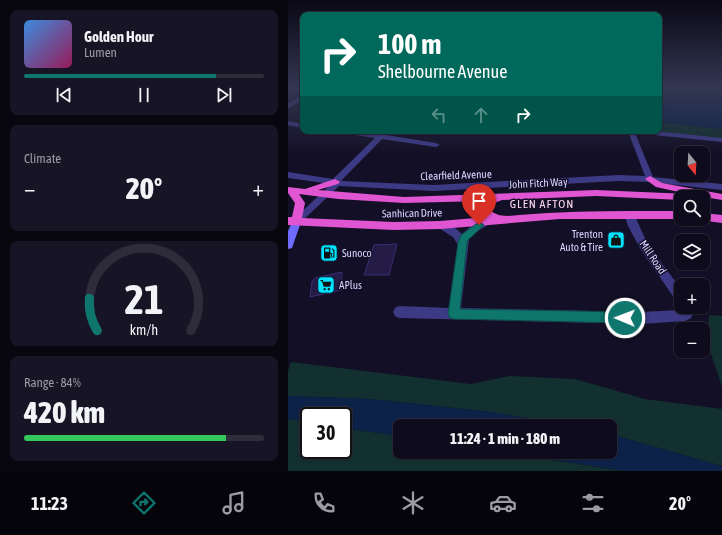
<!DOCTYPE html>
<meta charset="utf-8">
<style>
:root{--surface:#0e0b1c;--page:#171425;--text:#f1f3f6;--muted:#9b9ba3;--line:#2e2b3b;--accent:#0f766e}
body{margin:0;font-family:"Asap Condensed",sans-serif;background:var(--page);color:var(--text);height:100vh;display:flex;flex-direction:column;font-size:15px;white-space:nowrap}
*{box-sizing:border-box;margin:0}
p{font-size:13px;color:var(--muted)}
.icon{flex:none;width:22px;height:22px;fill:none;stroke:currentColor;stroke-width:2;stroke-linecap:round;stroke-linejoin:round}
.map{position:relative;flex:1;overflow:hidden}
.details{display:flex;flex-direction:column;gap:10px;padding:10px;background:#08060f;width:288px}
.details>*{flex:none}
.guide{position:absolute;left:12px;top:12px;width:362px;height:122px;border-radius:8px;box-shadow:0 1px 3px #0004,0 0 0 1px var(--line);background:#00695c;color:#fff;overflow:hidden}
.needle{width:26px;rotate:162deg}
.tools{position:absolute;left:386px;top:146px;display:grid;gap:8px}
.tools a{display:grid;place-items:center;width:36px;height:36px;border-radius:8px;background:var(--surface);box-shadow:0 1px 3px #0004,0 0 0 1px var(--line);font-size:20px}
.speed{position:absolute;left:12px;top:407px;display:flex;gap:8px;font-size:20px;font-weight:700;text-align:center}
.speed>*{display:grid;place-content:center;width:52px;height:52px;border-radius:50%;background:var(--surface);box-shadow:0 1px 3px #0004,0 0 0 1px var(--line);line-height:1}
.speed .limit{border:2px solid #111;border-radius:6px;background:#fff;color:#111}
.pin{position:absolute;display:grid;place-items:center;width:34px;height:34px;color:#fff;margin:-41px -17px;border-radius:50% 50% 50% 0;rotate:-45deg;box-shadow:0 0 4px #0007}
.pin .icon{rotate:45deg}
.me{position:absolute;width:44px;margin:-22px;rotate:271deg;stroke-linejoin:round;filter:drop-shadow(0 0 3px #0008)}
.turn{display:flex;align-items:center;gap:14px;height:84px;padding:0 12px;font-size:18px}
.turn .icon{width:52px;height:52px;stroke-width:2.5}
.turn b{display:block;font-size:28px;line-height:34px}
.lanes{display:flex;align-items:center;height:38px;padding:0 12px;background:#0003;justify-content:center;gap:20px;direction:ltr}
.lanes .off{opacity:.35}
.big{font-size:30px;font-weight:800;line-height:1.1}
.details .widget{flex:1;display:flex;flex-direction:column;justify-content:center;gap:6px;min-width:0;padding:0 14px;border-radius:8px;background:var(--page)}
.details .dial{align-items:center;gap:0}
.dial svg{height:104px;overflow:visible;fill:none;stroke:var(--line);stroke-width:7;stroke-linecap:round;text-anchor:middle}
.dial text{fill:var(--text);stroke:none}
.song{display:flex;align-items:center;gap:12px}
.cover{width:48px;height:48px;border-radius:6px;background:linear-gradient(135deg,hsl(210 70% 55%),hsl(330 70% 35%))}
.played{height:4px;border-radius:2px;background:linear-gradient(90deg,var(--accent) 80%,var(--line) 80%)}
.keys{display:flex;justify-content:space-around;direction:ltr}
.heat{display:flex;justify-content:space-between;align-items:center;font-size:22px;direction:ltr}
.charge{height:6px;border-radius:3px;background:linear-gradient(90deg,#34c759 84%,var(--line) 0)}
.trip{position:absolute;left:105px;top:419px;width:224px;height:40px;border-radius:8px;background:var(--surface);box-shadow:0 1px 3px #0004,0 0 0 1px var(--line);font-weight:800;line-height:40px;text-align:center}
.dock{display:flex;height:64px;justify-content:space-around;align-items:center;background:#06040b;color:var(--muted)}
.dock .icon{width:28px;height:28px}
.dock .active{color:var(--accent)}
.dock b{font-size:18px;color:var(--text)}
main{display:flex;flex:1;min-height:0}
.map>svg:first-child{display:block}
</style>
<main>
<section class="details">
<div class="widget">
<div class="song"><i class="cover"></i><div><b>Golden Hour</b><p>Lumen</p></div></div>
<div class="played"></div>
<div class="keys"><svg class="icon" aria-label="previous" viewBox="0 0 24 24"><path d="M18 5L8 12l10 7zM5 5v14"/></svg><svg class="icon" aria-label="pause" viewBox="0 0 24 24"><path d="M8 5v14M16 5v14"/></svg><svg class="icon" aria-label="next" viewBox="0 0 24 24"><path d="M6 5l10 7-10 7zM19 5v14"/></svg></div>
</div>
<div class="widget"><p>Climate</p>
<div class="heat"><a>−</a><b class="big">20°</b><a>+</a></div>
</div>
<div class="widget dial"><svg viewBox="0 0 100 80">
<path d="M14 69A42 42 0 1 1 86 69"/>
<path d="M14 69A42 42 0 0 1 8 44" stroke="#0f766e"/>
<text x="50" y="56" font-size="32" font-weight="700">21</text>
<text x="50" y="72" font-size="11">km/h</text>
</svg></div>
<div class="widget"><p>Range · 84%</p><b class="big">420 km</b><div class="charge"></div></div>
</section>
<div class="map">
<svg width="434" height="471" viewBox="0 0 434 471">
<rect width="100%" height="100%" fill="#130f26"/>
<!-- green -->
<g fill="#12302f">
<path d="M371 122 434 129V139L358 131H371Z"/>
<path d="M421 315 434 316V387L419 342Z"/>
<path d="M3 362 183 384 221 376 287 379 357 399 434 409V466L322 434V426H287L203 412 83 399 0 396V371Z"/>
<path d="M0 419 21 422V450H55V428L112 436V452H215L336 471H0Z"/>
</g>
<!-- water -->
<g fill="#0c2248">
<path d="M371 88H434V129L371 122Z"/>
<path d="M0 396 83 399 203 412 287 426H112V436L55 428V416H21V422L0 419Z"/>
<path d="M322 434 434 466V471H336L215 452H322Z"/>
</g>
<!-- building -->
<g fill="#241b47" stroke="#3b2d73">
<path d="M109 244 101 275H76L86 245Z"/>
<path d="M54 272 53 290 22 297 24 281 27 278Z"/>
</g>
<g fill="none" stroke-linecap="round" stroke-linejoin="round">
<!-- minor -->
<g fill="#3d3a85" fill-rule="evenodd">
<path d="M0 88H15V92L0 91Z"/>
<path d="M15 95V100L0 108V103Z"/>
<path d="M0 121 15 124V128L0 125Z"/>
<path d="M50 131H67L91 134 94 131H101L98 135 148 143 152 145 148 147 94 139 53 181 146 185 330 175 357 176 340 131H367L434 138V142L347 133 365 177 434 184V190L362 182 330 181 146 191 51 186 11 224H5L3 222 5 220 43 184 0 178V172L45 179 87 138 53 133Z"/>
<path d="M341 211 346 214 360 245 393 289V303L389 302 353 250 340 226 336 214Z"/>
<path d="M200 218 205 221 203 223 190 231 181 239 173 308 353 312 392 310 393 305V307H404L405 314 403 318 397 321 353 324 111 318 107 316 105 312 107 308 111 306 161 308 170 245 165 237 149 227 147 225 149 223C157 220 168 228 174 234L184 225Z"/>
</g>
<!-- secondary -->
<path fill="#6f6bff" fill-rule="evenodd" d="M8 219 13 222 5 245 4 248 0 249V231L5 220Z"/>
<!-- trunk -->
<g fill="#e055d1" fill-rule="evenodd">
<path d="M362 176 374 183 434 194V200L410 196 411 197H393V200L308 196 214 200 204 204 202 209C208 218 222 216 231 215 285 210 339 211 393 211V219H272L152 229 106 230 0 225V217H4L7 203 0 193V187L17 189 47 179 52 182 50 184 30 190 116 197 308 190 400 194 368 187 357 179ZM11 194 50 199 116 203 196 201 192 209 199 217 152 221 106 222 14 218 17 203Z"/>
<path d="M415 213 434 215V223L411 220 415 219Z"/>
</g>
</g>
<!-- sky -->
<linearGradient id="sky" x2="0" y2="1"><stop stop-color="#0a0815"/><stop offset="0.57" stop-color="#333752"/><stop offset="1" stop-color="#333752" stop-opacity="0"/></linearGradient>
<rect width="434" height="154" fill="url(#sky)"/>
<!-- route -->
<path fill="#0f766e" stroke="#0a4d48" d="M191 222 196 225 180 240 179 243 172 309 337 312 341 314 343 318 341 321 337 323 166 319 162 318 160 314 170 243 173 235Z"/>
<!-- icons -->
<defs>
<symbol id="shop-square" viewBox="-11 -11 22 22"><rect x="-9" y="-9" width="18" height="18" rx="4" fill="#00e5ff" stroke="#130f26"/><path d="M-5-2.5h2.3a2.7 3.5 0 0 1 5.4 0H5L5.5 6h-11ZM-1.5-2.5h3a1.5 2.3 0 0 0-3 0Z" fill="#111"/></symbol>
<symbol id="fuel-square" viewBox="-11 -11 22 22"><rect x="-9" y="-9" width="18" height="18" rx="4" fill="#00e5ff" stroke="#130f26"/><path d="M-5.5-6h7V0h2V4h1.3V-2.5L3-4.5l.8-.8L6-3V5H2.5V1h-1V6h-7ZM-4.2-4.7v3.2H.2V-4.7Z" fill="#111"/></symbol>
<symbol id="supermarket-square" viewBox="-11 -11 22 22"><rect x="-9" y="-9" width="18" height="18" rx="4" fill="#00e5ff" stroke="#130f26"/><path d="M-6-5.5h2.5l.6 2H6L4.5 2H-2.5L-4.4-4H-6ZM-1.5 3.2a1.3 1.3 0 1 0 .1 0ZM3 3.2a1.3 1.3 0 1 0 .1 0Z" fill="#111"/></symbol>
</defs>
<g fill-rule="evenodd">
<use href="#shop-square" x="318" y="230" width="20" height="20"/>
<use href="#fuel-square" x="31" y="243" width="20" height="20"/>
<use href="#supermarket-square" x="28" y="275" width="20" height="20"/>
</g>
<g text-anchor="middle" stroke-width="3" stroke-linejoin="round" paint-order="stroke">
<!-- street labels -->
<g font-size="11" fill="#d9d4ff" stroke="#130f26">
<text transform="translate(168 175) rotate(-2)" y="4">Clearfield Avenue</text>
<text transform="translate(250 183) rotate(-3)" y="4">John Fitch Way</text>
<text transform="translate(124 213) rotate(-1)" y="4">Sanhican Drive</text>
<text transform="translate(365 257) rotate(56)" y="4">Mill Road</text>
</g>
<!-- poi labels -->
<g font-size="11" fill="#d9d4ff" stroke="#130f26" text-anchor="start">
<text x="315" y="238" text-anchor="end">Trenton<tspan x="315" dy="13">Auto &amp; Tire</tspan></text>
<text x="54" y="257">Sunoco</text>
<text x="51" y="289">APlus</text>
</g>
<!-- neighbourhood labels -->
<g font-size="12" letter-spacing="1" fill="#ffd6f0" stroke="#130f26">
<text x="254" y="208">GLEN AFTON</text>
</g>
</g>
</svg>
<div class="tools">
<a><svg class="needle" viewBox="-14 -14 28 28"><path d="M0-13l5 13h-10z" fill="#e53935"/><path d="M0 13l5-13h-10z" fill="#9b9ba3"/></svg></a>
<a><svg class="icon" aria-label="search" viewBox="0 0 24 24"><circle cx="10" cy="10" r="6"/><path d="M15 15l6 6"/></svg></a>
<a><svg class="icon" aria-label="layers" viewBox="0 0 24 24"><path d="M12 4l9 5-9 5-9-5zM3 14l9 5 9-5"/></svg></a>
<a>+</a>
<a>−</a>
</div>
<div class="speed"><div class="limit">30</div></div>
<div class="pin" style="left:191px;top:225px;background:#d93025"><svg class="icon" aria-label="arrive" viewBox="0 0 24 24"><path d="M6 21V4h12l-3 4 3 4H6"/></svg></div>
<svg class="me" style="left:337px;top:318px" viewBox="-20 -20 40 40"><circle r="17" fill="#0f766e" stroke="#fff" stroke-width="3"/><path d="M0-11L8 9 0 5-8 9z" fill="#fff"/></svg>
<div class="trip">11:24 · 1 min · 180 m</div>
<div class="guide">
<div class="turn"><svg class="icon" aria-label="right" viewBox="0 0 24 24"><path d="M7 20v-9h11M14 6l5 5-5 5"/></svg><div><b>100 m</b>Shelbourne Avenue</div></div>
<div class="lanes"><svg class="icon off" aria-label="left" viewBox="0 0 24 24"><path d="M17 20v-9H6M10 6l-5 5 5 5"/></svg><svg class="icon off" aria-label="ahead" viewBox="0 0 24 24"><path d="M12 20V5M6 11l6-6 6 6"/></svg><svg class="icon" aria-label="right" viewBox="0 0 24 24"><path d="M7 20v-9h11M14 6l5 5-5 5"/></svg></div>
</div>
</div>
</main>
<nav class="dock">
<b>11:23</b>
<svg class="icon active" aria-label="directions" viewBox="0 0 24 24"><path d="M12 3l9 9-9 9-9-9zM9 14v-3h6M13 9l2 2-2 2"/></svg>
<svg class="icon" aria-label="music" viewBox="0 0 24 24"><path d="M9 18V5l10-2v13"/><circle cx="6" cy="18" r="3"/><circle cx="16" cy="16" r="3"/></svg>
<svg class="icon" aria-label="phone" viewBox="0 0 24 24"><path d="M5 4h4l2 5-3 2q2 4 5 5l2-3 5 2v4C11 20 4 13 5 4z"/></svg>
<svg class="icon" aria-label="climate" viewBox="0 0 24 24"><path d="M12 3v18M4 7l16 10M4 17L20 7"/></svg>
<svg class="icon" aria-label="car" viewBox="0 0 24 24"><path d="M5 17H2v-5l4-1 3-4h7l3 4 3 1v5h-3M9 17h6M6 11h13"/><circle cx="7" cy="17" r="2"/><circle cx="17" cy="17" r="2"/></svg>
<svg class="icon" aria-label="filters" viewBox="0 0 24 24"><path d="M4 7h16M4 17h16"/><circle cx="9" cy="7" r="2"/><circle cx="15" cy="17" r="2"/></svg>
<b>20°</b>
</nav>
